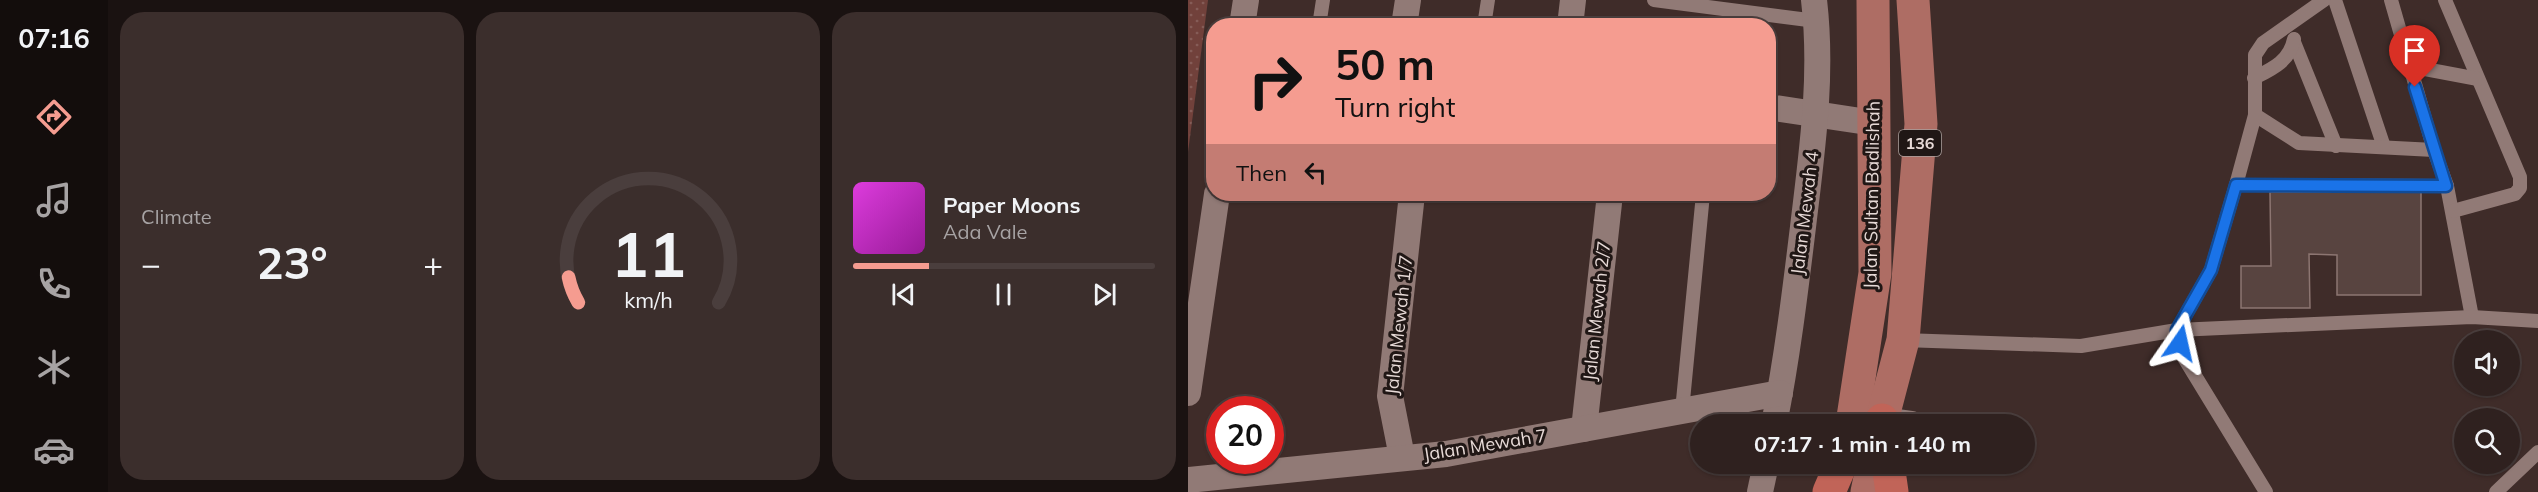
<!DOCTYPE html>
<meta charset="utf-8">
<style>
:root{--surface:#2f211f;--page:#3b2e2c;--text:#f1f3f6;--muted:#a7a3a4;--line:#4a3e3d;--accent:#f59c90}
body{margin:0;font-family:Mulish,sans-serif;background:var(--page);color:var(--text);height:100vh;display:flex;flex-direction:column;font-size:22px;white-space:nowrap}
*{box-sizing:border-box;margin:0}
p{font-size:20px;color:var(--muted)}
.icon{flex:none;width:33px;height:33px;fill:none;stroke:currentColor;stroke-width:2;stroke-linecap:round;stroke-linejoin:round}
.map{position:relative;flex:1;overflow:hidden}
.drawer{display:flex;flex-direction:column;gap:12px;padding:12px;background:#1a1211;width:1080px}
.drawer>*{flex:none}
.banner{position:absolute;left:18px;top:18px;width:570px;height:183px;border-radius:24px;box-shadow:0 2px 4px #0004,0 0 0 2px var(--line);background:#f59c90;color:#111;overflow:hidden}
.tools{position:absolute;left:1266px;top:330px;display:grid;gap:12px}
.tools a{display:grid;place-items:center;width:66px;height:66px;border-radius:50%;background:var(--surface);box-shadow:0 2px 4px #0004,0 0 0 2px var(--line);font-size:30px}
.speed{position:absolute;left:18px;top:396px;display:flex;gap:12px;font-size:30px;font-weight:700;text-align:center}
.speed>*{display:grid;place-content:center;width:78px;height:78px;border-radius:50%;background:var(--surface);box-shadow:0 2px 4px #0004,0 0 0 2px var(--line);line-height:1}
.speed .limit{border:9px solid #d22;background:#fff;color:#111}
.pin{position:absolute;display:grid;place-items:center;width:51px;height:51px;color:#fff;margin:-62px -26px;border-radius:50% 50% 50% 0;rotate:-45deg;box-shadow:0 0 6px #0007}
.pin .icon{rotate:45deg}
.me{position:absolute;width:66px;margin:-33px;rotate:11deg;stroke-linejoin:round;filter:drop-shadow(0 0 4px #0008)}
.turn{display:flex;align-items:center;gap:21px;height:126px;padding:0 30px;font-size:27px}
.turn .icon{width:78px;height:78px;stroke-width:2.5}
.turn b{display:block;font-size:42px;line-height:51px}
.then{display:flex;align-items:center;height:57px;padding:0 30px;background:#0003;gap:12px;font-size:22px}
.big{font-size:45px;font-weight:700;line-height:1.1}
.drawer .tile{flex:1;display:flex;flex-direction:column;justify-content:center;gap:9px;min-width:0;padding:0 21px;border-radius:24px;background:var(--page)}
.drawer .dial{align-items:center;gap:0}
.dial svg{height:156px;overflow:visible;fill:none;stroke:var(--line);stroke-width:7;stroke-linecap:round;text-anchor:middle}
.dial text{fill:var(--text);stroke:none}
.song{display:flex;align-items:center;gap:18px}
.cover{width:72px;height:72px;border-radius:9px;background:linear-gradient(135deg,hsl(300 70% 55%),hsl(300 70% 35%))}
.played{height:6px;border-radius:3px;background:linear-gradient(90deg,var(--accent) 25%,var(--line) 25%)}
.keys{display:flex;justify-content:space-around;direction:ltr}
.heat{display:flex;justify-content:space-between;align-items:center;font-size:33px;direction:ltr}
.drawer .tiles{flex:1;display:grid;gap:12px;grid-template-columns:repeat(3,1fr)}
.trip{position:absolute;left:502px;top:414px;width:345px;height:60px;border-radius:30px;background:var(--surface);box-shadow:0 2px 4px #0004,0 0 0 2px var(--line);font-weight:700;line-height:60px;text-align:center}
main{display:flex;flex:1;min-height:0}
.menu{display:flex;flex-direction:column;width:108px;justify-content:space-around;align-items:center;background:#130d0c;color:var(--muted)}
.menu .icon{width:42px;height:42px}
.menu .selected{color:var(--accent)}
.menu b{font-size:27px;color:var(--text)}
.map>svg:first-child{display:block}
</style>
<main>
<nav class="menu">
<b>07:16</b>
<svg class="icon selected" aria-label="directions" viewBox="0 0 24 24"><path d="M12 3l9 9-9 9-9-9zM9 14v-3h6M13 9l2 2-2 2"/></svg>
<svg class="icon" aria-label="music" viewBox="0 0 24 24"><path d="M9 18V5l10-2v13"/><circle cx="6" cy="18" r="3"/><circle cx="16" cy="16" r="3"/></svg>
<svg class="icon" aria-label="phone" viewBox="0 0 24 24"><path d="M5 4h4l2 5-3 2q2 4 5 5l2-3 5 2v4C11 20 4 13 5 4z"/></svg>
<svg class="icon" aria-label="climate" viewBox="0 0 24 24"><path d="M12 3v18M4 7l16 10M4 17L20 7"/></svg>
<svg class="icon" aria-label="car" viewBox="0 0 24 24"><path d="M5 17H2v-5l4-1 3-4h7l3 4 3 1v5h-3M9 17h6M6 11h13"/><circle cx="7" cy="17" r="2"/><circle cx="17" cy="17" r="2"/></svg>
</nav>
<section class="drawer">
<div class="tiles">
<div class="tile"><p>Climate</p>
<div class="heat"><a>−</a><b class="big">23°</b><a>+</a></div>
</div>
<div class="tile dial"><svg viewBox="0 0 100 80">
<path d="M14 69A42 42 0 1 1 86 69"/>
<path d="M14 69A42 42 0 0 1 9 56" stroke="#f59c90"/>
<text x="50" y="56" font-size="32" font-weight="700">11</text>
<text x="50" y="72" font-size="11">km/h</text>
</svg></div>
<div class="tile">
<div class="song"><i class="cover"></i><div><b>Paper Moons</b><p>Ada Vale</p></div></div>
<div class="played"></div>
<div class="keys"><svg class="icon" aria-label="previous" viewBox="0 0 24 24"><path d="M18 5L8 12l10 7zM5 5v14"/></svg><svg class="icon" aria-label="pause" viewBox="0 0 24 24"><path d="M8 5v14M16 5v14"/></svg><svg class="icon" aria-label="next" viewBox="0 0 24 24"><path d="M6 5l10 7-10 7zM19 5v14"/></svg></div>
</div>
</div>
</section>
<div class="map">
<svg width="1350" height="492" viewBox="0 0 1350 492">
<defs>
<pattern id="park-dots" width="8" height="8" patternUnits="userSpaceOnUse" patternTransform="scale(1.5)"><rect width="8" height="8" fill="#71413b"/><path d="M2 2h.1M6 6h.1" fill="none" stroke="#855c57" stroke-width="1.8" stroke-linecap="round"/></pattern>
</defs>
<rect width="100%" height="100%" fill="#3f2c29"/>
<!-- park -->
<path fill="url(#park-dots)" d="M0 0H20L0 152Z"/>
<!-- building -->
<path fill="#584440" stroke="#8c7571" stroke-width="1.5" d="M1082 192H1233V295H1149V255L1121 254 1122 308H1053V266H1083Z"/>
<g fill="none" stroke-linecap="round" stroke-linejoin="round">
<!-- service -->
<g stroke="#917a76" stroke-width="14">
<path d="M466 0 628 21"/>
<path d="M1147 0 1196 147"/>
<path d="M1203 0 1246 150 1259 186 1284 317"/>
<path d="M1257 0 1332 177V188L1327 194 1265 211"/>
<path d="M131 26 135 0"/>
<path d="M296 26 300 0"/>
<path d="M1106 42 1148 146"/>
<path d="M1221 66 1290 79"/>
<path d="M1066 78C1084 69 1102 61 1106 39"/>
<path d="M1067 115 1111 143 1246 150"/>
<path d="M1048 185 1259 186"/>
<path d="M989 330 1023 270 1048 185 1067 115V55L1075 43 1136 0"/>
<path d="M989 330 1284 317 1350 321"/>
<path d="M715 340 893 346 989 330 995 356 1078 492"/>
<path d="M494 411 515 194"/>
<path d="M1308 492 1350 452"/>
</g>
<!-- minor -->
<g stroke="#917a76" stroke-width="26">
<path d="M54 26 58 0"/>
<path d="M216 26 220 0"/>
<path d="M382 26 385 0"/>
<path d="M580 107 686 123"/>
<path d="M0 393 29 194"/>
<path d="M694 420 723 424"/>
<path d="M586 424C599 359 607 293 615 227 624 151 635 76 626 0"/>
<path d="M396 429 422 194"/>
<path d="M214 457 202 396 224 194"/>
<path d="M0 480 258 454 592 393"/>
<path d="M572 492 578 464"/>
</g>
<!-- primary -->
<g stroke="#ae6d64" stroke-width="33">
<path d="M664 424 687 273 685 0"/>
<path d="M693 424 715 340 733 124 725 0"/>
<path d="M679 492 685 464"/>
</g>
<!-- motorway -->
<g stroke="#c16458" stroke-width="33">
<path d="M694 420 695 424"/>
<path d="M700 464 704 492"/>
<path d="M641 492 653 464"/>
</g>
</g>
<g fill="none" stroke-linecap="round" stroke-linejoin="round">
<defs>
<path id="route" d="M992 343 989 330 1023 270 1048 185 1258 186 1227 87"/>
</defs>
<!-- route casing -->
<use href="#route" stroke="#114b97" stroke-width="15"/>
<!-- route -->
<use href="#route" stroke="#1a73e8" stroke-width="10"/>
</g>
<g text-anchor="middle" stroke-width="6" stroke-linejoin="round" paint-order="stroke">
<!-- shield labels -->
<rect fill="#201715" stroke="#aba09d" stroke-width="1.5" x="711" y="130" width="42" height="26" rx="4.5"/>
<g font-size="16" font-weight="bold" fill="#e7dad7">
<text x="732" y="149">136</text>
</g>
<!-- street labels -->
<g font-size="18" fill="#e7dad7" stroke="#201715">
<text transform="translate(684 195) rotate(-89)" y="6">Jalan Sultan Badlishah</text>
<text transform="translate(617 213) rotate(-83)" y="6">Jalan Mewah 4</text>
<text transform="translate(409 311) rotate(-84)" y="6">Jalan Mewah 2/7</text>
<text transform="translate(211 325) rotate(-84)" y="6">Jalan Mewah 1/7</text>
<text transform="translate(297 445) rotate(-9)" y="6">Jalan Mewah 7</text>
</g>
</g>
</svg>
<div class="tools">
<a><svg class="icon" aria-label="sound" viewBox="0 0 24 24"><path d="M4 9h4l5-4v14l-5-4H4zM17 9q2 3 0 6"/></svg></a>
<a><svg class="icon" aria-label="search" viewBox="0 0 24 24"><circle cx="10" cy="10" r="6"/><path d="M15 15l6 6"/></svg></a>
</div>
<div class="speed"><div class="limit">20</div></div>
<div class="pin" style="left:1227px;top:87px;background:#d93025"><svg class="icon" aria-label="arrive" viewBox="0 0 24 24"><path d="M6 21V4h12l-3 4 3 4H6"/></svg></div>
<svg class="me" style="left:992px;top:343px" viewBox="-20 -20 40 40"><path d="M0-17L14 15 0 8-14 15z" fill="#1a73e8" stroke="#fff" stroke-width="4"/></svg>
<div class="trip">07:17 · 1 min · 140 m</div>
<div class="banner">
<div class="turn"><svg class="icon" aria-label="right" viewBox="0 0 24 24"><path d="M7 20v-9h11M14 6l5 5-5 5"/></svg><div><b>50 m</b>Turn right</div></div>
<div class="then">Then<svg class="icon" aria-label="left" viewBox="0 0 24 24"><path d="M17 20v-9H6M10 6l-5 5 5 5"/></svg></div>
</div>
</div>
</main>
